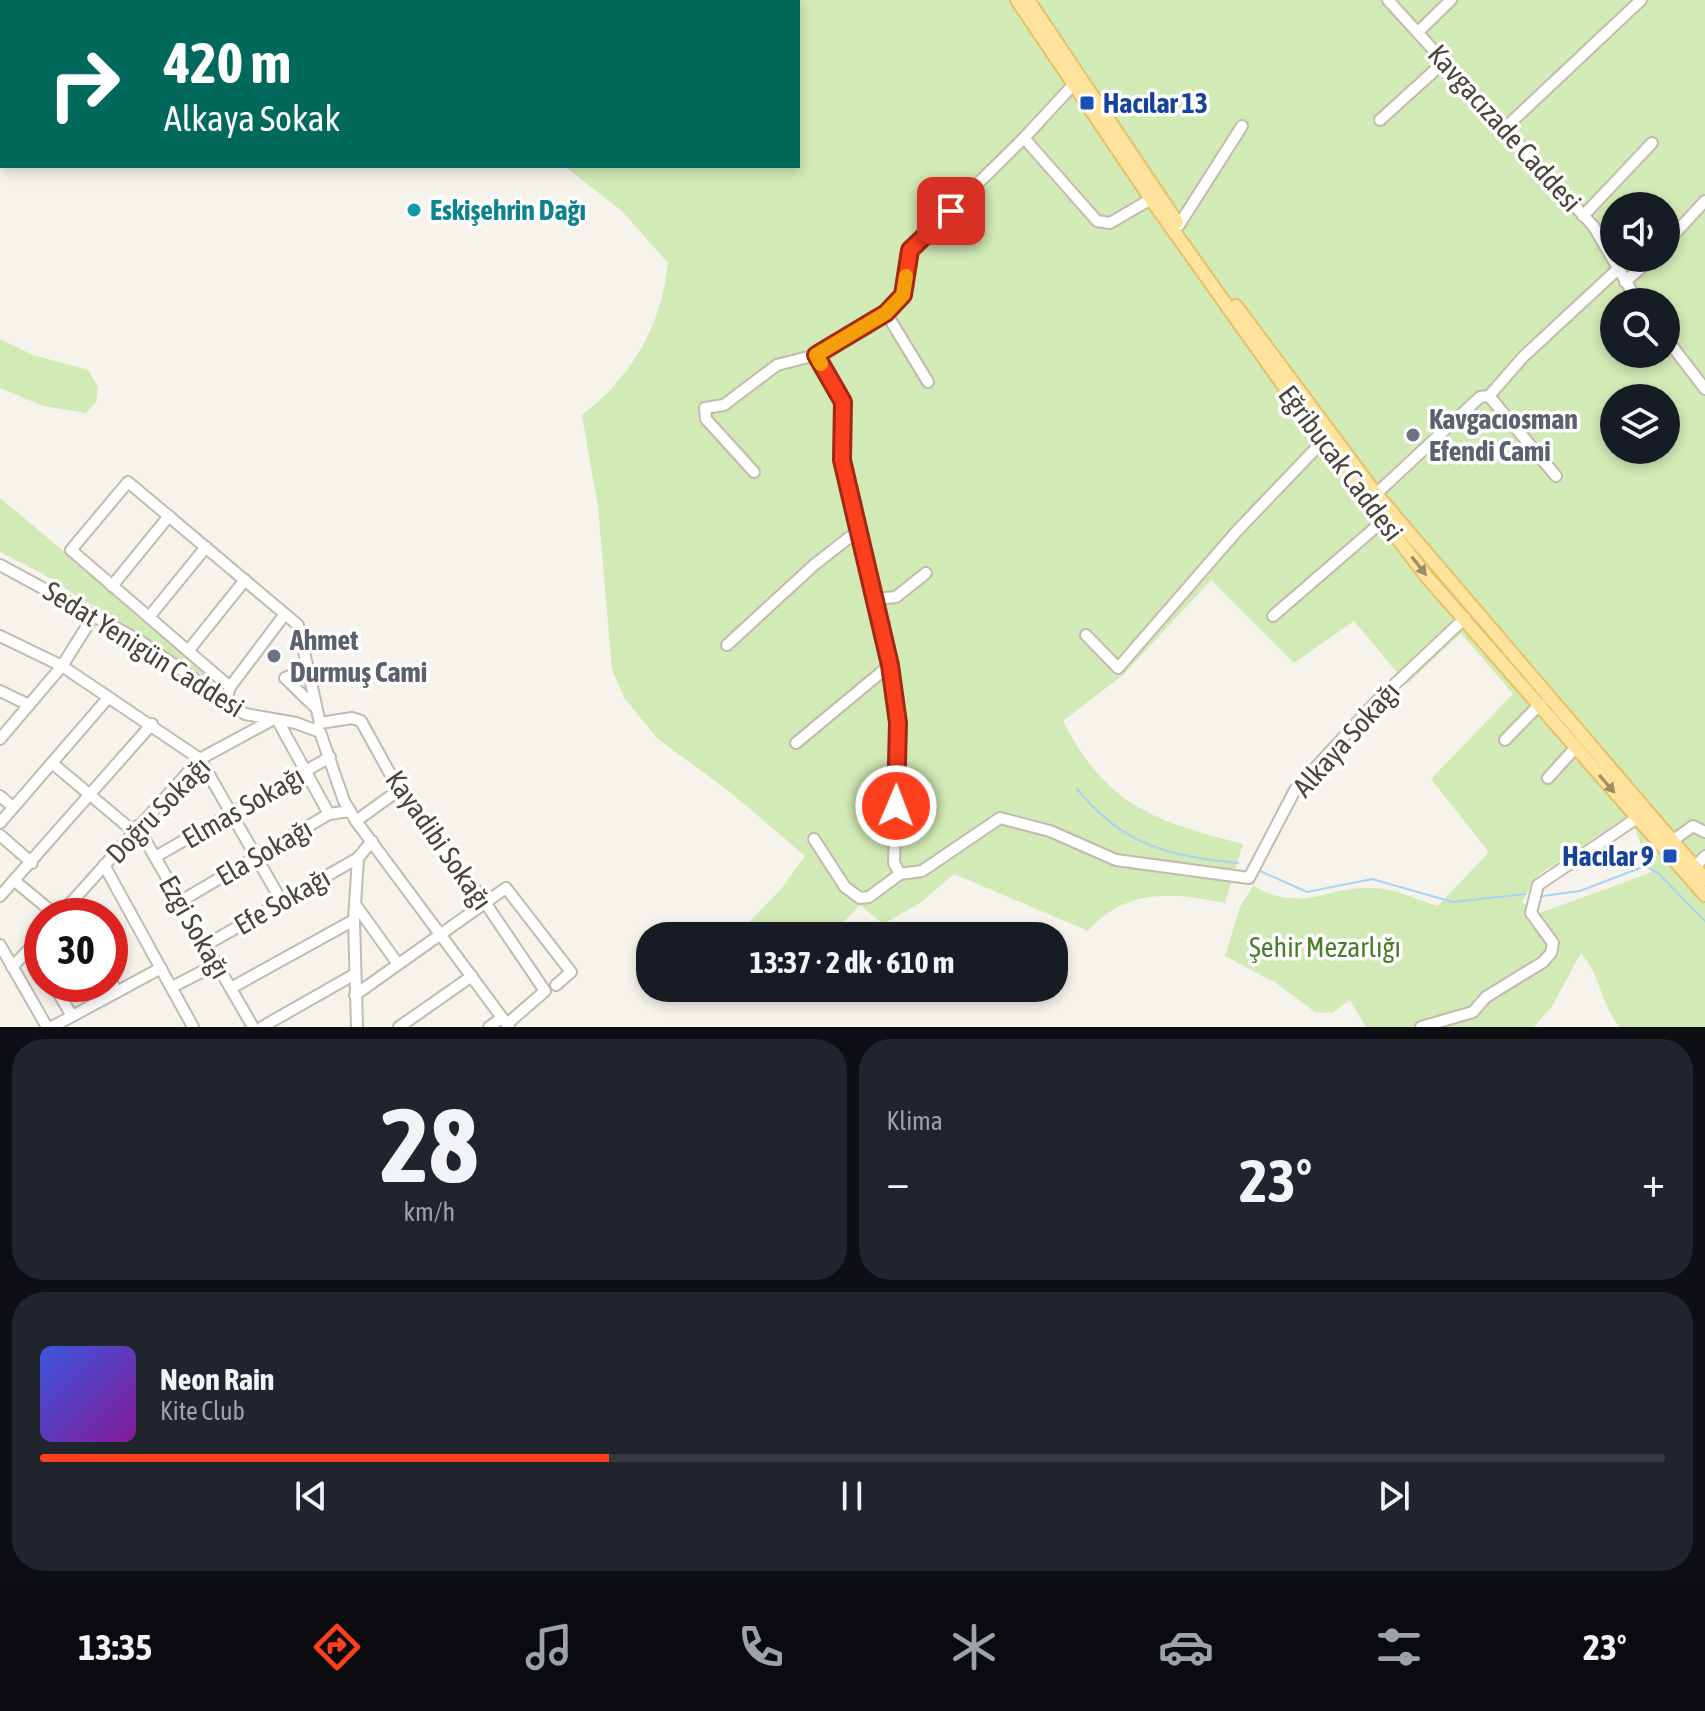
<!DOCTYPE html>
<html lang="tr">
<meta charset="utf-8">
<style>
:root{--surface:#171b24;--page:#20242c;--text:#f1f3f6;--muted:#9ea1a6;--line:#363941;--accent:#fc3f1d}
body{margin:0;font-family:"Asap Condensed",sans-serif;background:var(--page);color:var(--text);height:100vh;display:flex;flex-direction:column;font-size:30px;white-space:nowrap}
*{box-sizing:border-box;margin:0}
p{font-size:26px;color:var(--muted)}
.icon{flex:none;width:44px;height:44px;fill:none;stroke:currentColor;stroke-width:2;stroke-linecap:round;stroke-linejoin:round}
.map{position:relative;height:1027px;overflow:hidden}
.panel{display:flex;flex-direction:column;gap:12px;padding:12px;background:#0d0f14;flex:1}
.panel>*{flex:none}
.top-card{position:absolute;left:0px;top:0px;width:800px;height:168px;box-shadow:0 4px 12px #0003;background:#00695c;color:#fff;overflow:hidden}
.tools{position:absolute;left:1600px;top:192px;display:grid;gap:16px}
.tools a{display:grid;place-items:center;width:80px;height:80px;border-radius:50%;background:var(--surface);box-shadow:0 4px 12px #0003;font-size:40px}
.speed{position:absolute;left:24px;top:898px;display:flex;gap:16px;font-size:40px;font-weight:700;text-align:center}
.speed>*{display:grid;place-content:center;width:104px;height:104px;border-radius:50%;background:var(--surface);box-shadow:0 4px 12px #0003;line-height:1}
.speed .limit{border:12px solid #d22;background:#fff;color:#111}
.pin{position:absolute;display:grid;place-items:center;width:68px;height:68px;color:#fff;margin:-34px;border-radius:16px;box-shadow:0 4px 12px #0006}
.me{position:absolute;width:88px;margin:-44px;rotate:1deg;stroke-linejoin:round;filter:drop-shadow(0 0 6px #0008)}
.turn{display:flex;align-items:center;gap:28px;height:168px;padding:0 32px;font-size:36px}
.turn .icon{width:104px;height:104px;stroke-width:2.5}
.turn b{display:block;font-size:56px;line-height:68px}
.big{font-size:60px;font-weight:700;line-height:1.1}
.panel .widget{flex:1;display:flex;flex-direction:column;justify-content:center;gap:12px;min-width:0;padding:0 28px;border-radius:32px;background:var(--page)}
.panel .dial{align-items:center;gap:0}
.dial b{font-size:104px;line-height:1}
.song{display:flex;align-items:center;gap:24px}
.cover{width:96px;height:96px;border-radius:12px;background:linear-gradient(135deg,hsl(230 70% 55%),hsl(290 70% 35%))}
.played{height:8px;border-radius:4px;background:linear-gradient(90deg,var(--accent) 35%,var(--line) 35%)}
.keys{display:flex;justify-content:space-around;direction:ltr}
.heat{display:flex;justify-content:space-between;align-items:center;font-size:44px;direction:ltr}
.panel .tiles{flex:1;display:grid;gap:12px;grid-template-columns:1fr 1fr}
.widget:last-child{grid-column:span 2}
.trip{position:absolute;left:636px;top:922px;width:432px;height:80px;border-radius:32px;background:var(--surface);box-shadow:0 4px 12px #0003;font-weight:700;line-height:80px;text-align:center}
.menu{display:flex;height:128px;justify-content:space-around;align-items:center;background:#090b0e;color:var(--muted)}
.menu .icon{width:56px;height:56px}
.menu .on{color:var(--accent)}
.menu b{font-size:36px;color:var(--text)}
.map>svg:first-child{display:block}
</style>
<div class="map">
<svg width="1705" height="1027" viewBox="0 0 1705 1027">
<rect width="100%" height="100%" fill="#f6f3ec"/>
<!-- green -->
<g fill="#d2eab5" fill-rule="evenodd">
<path d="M447 0H1705V1027H1619C1601 1003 1600 975 1581 953L1551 1008 1534 1027H1366L1350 1000 1332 1013 1315 1012 1276 983 1225 956 1240 907 1253 886C1306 914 1323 886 1373 888 1394 888 1418 900 1438 906L1489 852 1431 779 1513 694 1461 633 1407 684 1354 621 1294 663 1211 580 1123 675 1063 721C1107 807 1155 821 1243 844L1225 903C1173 892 1126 888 1088 931L954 874 920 903 883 924 860 905 830 936H736L782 888 805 856 730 792 658 739 625 699 612 670 598 507 582 415C632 377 661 326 668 263L622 211 564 166H798V2ZM1614 206H1666V258H1614ZM1614 302H1666V354H1614ZM1614 398H1666V450H1614ZM1629 815 1652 872 1540 913 1522 902 1538 875Z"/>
<path d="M0 339 33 355 88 370 98 387 96 402 86 413 43 406 0 388Z"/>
<path d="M0 498 221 683 224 689 41 573 0 552Z"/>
</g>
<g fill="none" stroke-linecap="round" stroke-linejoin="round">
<!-- stream -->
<g stroke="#a9d4f2" stroke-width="2">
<path d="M1077 789C1123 846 1169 856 1238 863"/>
<path d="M1260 871 1307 892 1372 879 1453 902 1526 894"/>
<path d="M1543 896 1580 891 1645 866 1658 873 1705 921"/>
</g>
<defs>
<g id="minor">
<path d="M1388 0 1594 227 1638 302"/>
<path d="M1419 31 1451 0"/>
<path d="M1380 120 1445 61"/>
<path d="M1505 128 1641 0"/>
<path d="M1024 138 1074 84"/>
<path d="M1583 216 1652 143"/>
<path d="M1179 225 1242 126"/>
<path d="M1666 243 1705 201"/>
<path d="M1625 282 1652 258"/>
<path d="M886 313 928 382"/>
<path d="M1666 338 1705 389"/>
<path d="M816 355 843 402 842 460 890 665 898 723 894 863 900 874 922 871 1000 818 1050 831 1116 860 1249 878 1295 790 1377 701 1465 618"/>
<path d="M754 472 706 419 705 408 724 405 777 365 816 355 886 313 903 295 910 250 1024 138 1097 221 1110 223 1151 199"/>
<path d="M1556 476 1489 396 1524 356 1618 269"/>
<path d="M1376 494 1480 397 1489 396"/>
<path d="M0 565 140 641 245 714 296 723 320 732 344 801 356 821 509 1027"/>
<path d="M112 586 169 516"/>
<path d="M875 599 896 597 926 573"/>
<path d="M1273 616 1384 520"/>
<path d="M149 617 206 547"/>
<path d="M1086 635 1118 668 1237 531 1323 441"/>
<path d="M0 636 62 666 200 759 282 902"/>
<path d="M727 645 814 565 860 529"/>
<path d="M188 651 245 580"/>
<path d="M308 668 285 678 315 707"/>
<path d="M230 687 285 614"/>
<path d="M0 691 29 705"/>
<path d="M226 700 230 687 71 550 128 482 298 625 320 723 316 730"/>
<path d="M278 721 329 814"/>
<path d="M320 723 352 718 361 721 399 790 484 901 545 991 507 1024"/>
<path d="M0 739 62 666 94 615"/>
<path d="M1505 740 1540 704"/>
<path d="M796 743 890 665"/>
<path d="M52 763 133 831"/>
<path d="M1548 778 1576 747"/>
<path d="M0 796 13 807"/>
<path d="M356 821 399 790"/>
<path d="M0 823 108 698"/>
<path d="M137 826 253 1027"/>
<path d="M0 835 32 863"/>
<path d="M814 839 845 887 860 898 869 897 900 874"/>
<path d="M1672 841 1693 826 1705 832"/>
<path d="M155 857 330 757"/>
<path d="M104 865 193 1027"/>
<path d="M1695 867 1705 856"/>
<path d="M16 882 57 916"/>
<path d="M0 896 152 724"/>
<path d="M181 901 329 814 350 811"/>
<path d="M355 904 398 964"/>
<path d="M59 916 200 759 270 721"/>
<path d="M0 945 47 1027"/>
<path d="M206 945 358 858"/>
<path d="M31 949 42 967"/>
<path d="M12 967 42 936"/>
<path d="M110 979 117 992"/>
<path d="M53 984 72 1016"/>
<path d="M172 987 217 964"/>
<path d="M231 988 354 920"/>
<path d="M355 995 506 888 571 972 556 985"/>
<path d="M52 1027 161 968"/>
<path d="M262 1027 355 974"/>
<path d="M357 1027 354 920 358 858 372 841"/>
<path d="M399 1027 472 976"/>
<path d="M489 1027 502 1018"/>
<path d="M1421 1027 1473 1012 1486 997 1543 962 1551 953 1553 943 1531 913 1538 885 1637 818"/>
</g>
<g id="major">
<path d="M1017 0 1151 199 1323 441 1427 577 1705 895"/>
<path d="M1028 0 1177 222"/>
<path d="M1236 306 1376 494 1705 879"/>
</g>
</defs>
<!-- minor casing -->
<use href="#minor" stroke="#c2bbae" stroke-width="14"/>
<!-- major casing -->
<use href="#major" stroke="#e6c16a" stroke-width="16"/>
<!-- minor -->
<use href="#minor" stroke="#fff" stroke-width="10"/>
<!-- major -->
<use href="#major" stroke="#ffe39c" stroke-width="12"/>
</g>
<!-- one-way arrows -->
<defs><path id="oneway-solid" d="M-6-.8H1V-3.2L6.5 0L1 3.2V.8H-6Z" transform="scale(2)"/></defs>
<g fill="#9c8c66">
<use href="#oneway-solid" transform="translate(1419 566) rotate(52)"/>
<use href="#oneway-solid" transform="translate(1607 784) rotate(49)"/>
</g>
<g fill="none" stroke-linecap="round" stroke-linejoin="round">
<defs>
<path id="route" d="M896 806 898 723 890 665 842 460 843 402 816 355 886 313 903 295 910 250 951 211"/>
</defs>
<!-- route casing -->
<use href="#route" stroke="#a42913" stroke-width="20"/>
<!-- route -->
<use href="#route" stroke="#fc3f1d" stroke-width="14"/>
<!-- slow -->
<path stroke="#f59e0b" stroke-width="14" d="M821 364 816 355 886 313 903 295 906 276"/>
</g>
<!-- markers -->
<g fill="#1a4fb4" stroke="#fff" stroke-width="3">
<rect x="1079" y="95" width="16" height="16" rx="4"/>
<rect x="1662" y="848" width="16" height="16" rx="4"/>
</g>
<circle fill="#0f9aa8" stroke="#fff" stroke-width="3" cx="414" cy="210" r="8"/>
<g fill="#6b7280" stroke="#fff" stroke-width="3">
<circle cx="1413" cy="435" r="8"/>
<circle cx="274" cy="656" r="8"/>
</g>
<g text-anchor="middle" stroke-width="7" stroke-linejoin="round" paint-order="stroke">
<!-- transit labels -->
<g font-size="28" font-weight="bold" fill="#164399" stroke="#fff" text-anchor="start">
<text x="1103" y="113">Hacılar 13</text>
<text x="1654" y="866" text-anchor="end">Hacılar 9</text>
</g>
<!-- street labels -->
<g font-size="28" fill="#4b4439" stroke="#fff">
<text transform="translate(1505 128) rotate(48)" y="10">Kavgacızade Caddesi</text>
<text transform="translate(1341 463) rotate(53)" y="10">Eğribucak Caddesi</text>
<text transform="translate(144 649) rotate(32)" y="10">Sedat Yenigün Caddesi</text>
<text transform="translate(1346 739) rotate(-48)" y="10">Alkaya Sokağı</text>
<text transform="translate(243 807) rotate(-30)" y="10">Elmas Sokağı</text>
<text transform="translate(158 810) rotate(-46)" y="10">Doğru Sokağı</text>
<text transform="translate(439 840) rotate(55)" y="10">Kayadibi Sokağı</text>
<text transform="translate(264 852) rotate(-30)" y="10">Ela Sokağı</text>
<text transform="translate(282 901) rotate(-30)" y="10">Efe Sokağı</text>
<text transform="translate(195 927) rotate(60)" y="10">Ezgi Sokağı</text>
</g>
<!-- culture labels -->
<g font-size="28" font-weight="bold" fill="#0d838f" stroke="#fff" text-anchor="start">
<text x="430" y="220">Eskişehrin Dağı</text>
</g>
<!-- worship labels -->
<g font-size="28" font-weight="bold" fill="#5b616d" stroke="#fff" text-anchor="start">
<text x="1429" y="429">Kavgacıosman<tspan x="1429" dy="32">Efendi Cami</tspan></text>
<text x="290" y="650">Ahmet<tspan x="290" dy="32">Durmuş Cami</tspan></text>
</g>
<!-- park labels -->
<g font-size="28" fill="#4a7f2a" stroke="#fff">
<text x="1325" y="957">Şehir Mezarlığı</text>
</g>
</g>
</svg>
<div class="tools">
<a><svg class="icon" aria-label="sound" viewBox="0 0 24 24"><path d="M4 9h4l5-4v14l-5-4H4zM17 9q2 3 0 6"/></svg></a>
<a><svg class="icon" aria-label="search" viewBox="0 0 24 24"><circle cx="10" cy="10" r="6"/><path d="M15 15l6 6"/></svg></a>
<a><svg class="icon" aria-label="layers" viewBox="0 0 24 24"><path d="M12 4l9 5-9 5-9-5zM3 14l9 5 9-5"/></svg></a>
</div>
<div class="speed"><div class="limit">30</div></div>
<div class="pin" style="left:951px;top:211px;background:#d93025"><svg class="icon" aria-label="arrive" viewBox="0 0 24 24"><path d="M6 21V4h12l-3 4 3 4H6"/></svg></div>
<svg class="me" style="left:896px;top:806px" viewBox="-20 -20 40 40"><circle r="17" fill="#fc3f1d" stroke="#fff" stroke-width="3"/><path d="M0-11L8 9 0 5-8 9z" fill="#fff"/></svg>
<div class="trip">13:37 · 2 dk · 610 m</div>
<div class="top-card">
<div class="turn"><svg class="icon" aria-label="right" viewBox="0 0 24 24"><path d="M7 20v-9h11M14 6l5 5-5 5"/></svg><div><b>420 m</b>Alkaya Sokak</div></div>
</div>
</div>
<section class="panel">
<div class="tiles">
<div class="widget dial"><b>28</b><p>km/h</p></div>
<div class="widget"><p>Klima</p>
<div class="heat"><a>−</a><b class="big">23°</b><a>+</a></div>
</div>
<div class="widget">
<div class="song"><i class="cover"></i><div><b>Neon Rain</b><p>Kite Club</p></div></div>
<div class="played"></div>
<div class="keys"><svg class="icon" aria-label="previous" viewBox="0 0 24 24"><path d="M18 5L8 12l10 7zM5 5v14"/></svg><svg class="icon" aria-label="pause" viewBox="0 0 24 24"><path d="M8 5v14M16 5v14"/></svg><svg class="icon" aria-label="next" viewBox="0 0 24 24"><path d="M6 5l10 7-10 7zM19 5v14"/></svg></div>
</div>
</div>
</section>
<nav class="menu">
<b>13:35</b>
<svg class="icon on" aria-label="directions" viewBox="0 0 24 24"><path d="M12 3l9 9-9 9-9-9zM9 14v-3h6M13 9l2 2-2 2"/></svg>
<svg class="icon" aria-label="music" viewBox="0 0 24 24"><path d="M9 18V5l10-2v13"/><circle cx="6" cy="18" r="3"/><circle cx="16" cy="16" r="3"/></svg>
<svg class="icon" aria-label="phone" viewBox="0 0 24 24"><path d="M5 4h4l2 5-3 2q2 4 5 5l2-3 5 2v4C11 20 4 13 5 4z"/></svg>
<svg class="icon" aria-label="climate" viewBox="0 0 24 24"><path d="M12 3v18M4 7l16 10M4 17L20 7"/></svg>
<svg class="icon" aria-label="car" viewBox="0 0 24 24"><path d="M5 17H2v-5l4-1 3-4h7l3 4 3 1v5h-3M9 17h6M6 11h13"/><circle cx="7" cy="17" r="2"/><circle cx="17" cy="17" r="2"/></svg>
<svg class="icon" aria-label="filters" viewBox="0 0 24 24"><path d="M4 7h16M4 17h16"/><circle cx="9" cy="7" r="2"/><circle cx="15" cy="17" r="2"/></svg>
<b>23°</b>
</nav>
